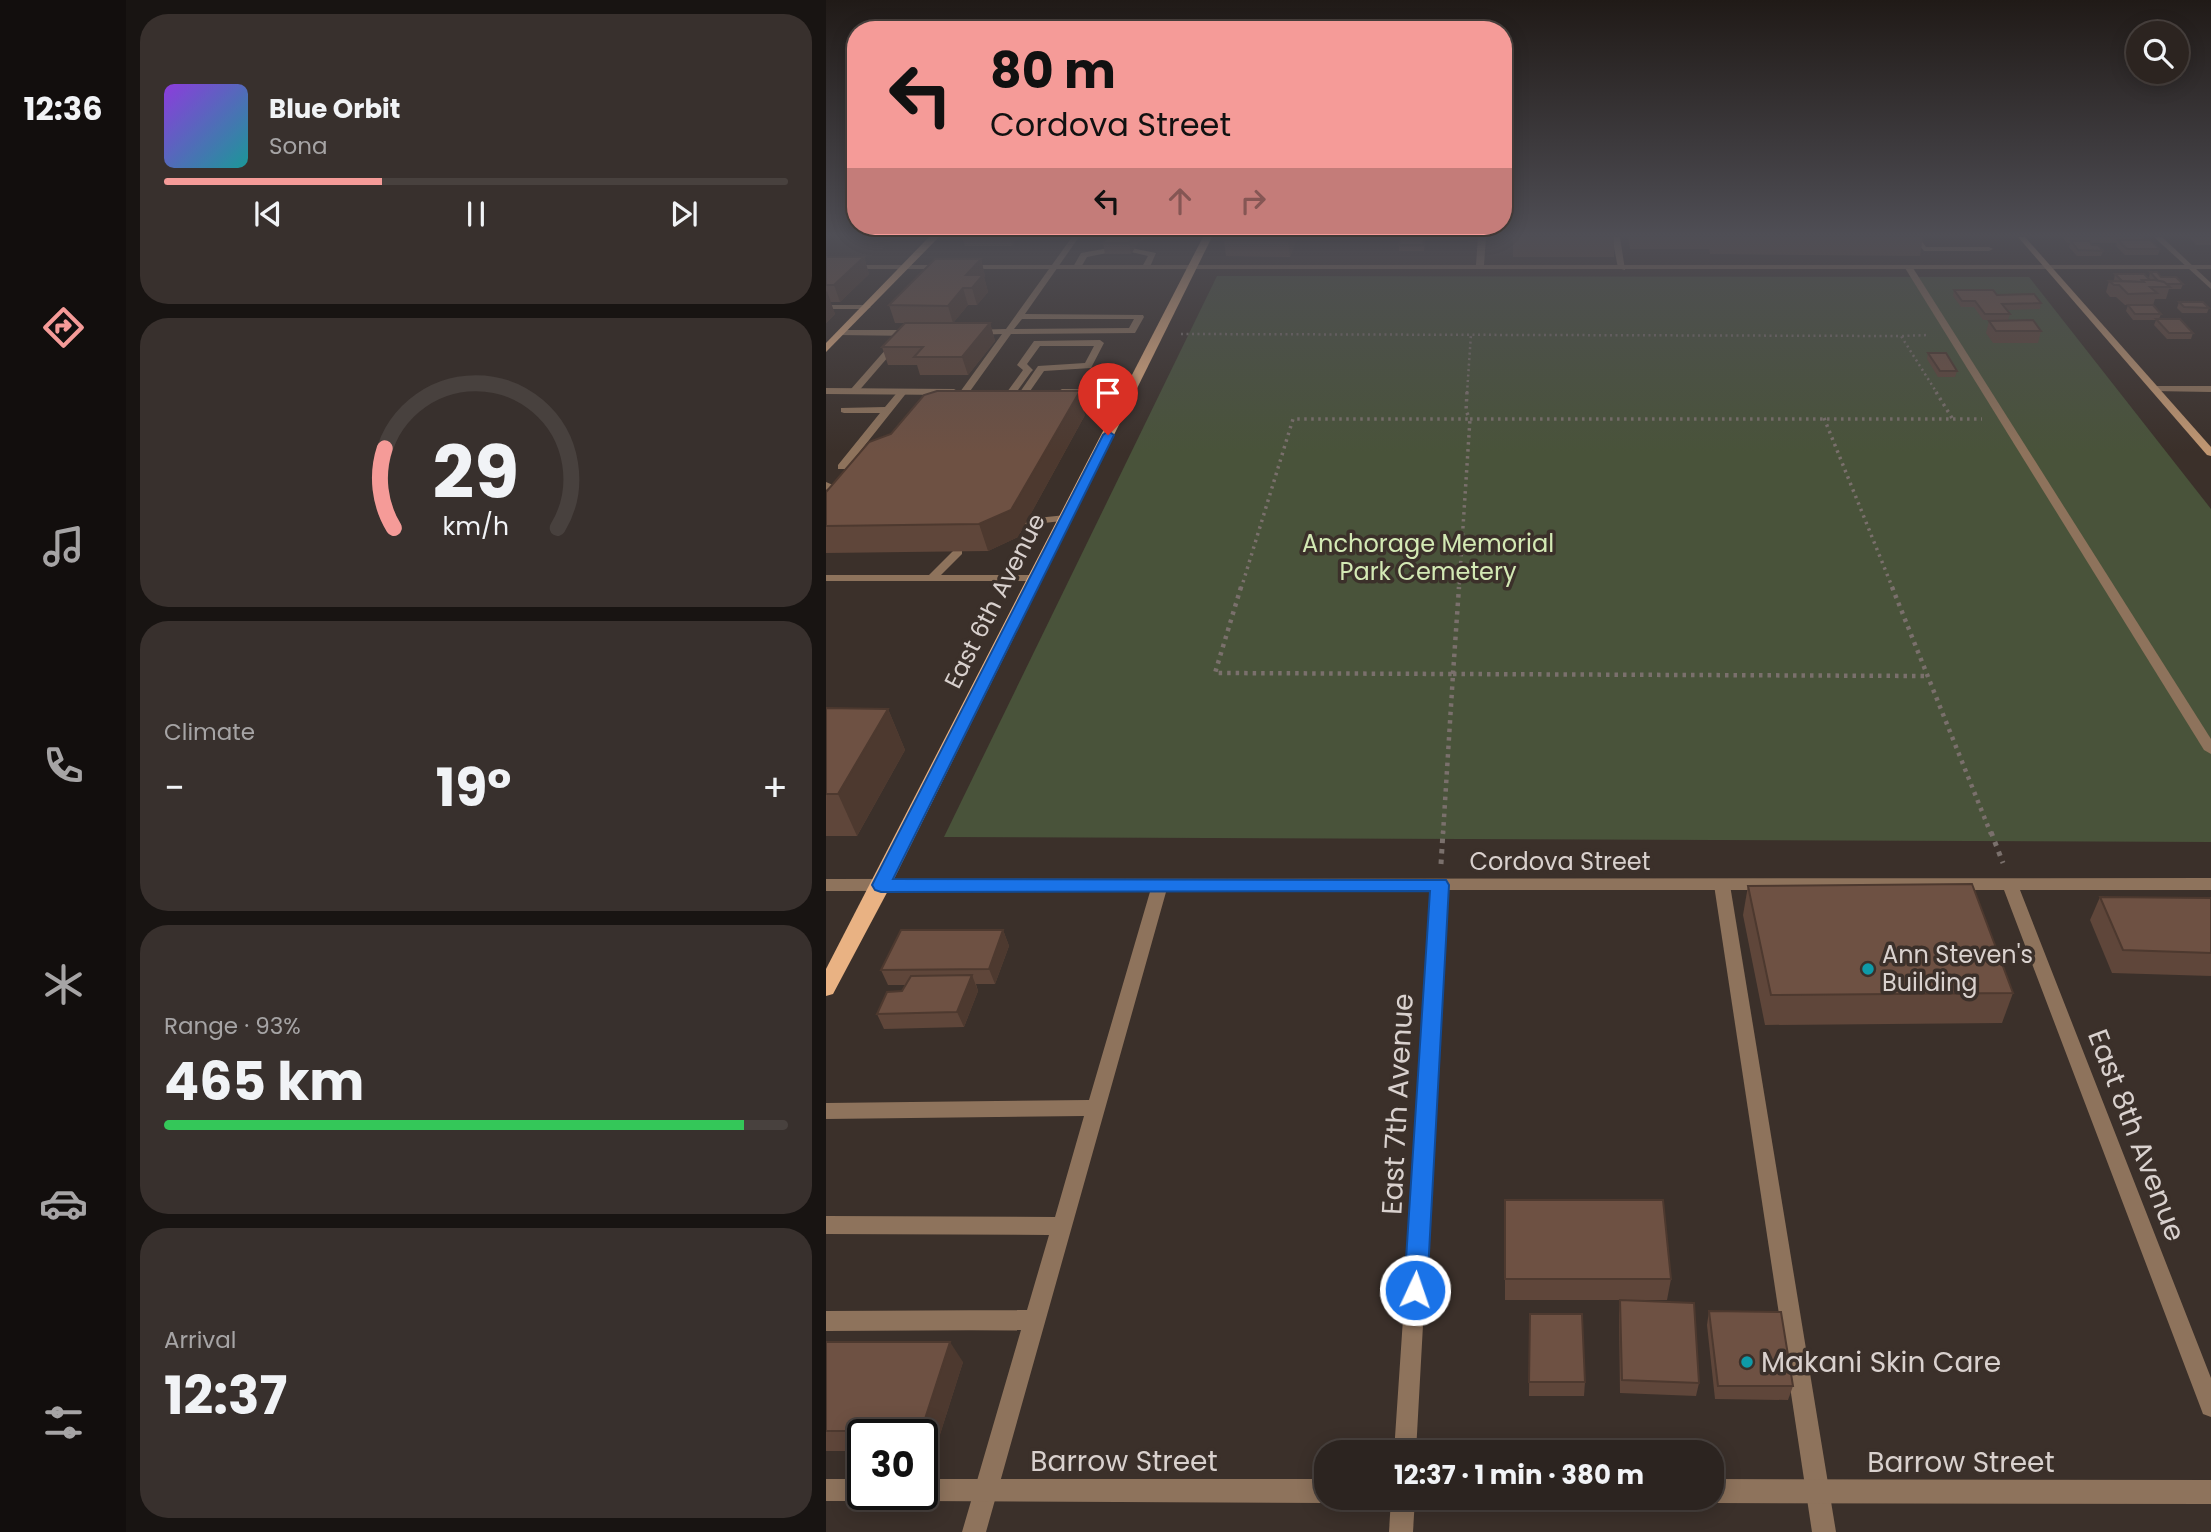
<!DOCTYPE html>
<meta charset="utf-8">
<style>
:root{--surface:#2c2420;--page:#38302d;--text:#f1f3f6;--muted:#a6a4a5;--line:#48413e;--accent:#f59b98}
body{margin:0;font-family:Poppins,sans-serif;background:var(--page);color:var(--text);height:100vh;display:flex;flex-direction:column;font-size:26px;white-space:nowrap}
*{box-sizing:border-box;margin:0}
p{font-size:23px;color:var(--muted)}
.icon{flex:none;width:38px;height:38px;fill:none;stroke:currentColor;stroke-width:2;stroke-linecap:round;stroke-linejoin:round}
.map{position:relative;flex:1;overflow:hidden}
.drawer{display:flex;flex-direction:column;gap:14px;padding:14px;background:#181412;width:700px}
.drawer>*{flex:none}
.guide{position:absolute;left:21px;top:21px;width:665px;height:214px;border-radius:28px;box-shadow:0 4px 18px #0003,0 0 0 2px var(--line);background:#f59b98;color:#111;overflow:hidden}
.fabs{position:absolute;left:1300px;top:21px;display:grid;gap:14px}
.fabs a{display:grid;place-items:center;width:63px;height:63px;border-radius:50%;background:var(--surface);box-shadow:0 4px 18px #0003,0 0 0 2px var(--line);font-size:35px}
.speed{position:absolute;left:21px;top:1419px;display:flex;gap:14px;font-size:35px;font-weight:700;text-align:center}
.speed>*{display:grid;place-content:center;width:91px;height:91px;border-radius:50%;background:var(--surface);box-shadow:0 4px 18px #0003,0 0 0 2px var(--line);line-height:1}
.speed .limit{border:4px solid #111;border-radius:10px;background:#fff;color:#111}
.pin{position:absolute;display:grid;place-items:center;width:60px;height:60px;color:#fff;margin:-72px -30px;border-radius:50% 50% 50% 0;rotate:-45deg;box-shadow:0 0 7px #0007}
.pin .icon{rotate:45deg}
.me{position:absolute;width:77px;margin:-38px;rotate:3deg;stroke-linejoin:round;filter:drop-shadow(0 0 5px #0008)}
.turn{display:flex;align-items:center;gap:24px;height:147px;padding:0 28px;font-size:32px}
.turn .icon{width:91px;height:91px;stroke-width:2.5}
.turn b{display:block;font-size:49px;line-height:60px}
.lanes{display:flex;align-items:center;height:66px;padding:0 28px;background:#0003;justify-content:center;gap:35px;direction:ltr}
.lanes .off{opacity:.35}
.big{font-size:52px;font-weight:700;line-height:1.1}
.drawer .widget{flex:1;display:flex;flex-direction:column;justify-content:center;gap:10px;min-width:0;padding:0 24px;border-radius:28px;background:var(--page)}
.drawer .dial{align-items:center;gap:0}
.dial svg{height:182px;overflow:visible;fill:none;stroke:var(--line);stroke-width:7;stroke-linecap:round;text-anchor:middle}
.dial text{fill:var(--text);stroke:none}
.song{display:flex;align-items:center;gap:21px}
.cover{width:84px;height:84px;border-radius:10px;background:linear-gradient(135deg,hsl(270 70% 55%),hsl(180 70% 35%))}
.played{height:7px;border-radius:4px;background:linear-gradient(90deg,var(--accent) 35%,var(--line) 35%)}
.keys{display:flex;justify-content:space-around;direction:ltr}
.heat{display:flex;justify-content:space-between;align-items:center;font-size:38px;direction:ltr}
.charge{height:10px;border-radius:5px;background:linear-gradient(90deg,#34c759 93%,var(--line) 0)}
.trip{position:absolute;left:488px;top:1440px;width:410px;height:70px;border-radius:28px;background:var(--surface);box-shadow:0 4px 18px #0003,0 0 0 2px var(--line);font-weight:700;line-height:70px;text-align:center}
main{display:flex;flex:1;min-height:0}
.menu{display:flex;flex-direction:column;width:126px;justify-content:space-around;align-items:center;background:#120e0d;color:var(--muted)}
.menu .icon{width:49px;height:49px}
.menu .current{color:var(--accent)}
.menu b{font-size:32px;color:var(--text)}
.map>svg:first-child{display:block}
</style>
<main>
<nav class="menu">
<b>12:36</b>
<svg class="icon current" aria-label="directions" viewBox="0 0 24 24"><path d="M12 3l9 9-9 9-9-9zM9 14v-3h6M13 9l2 2-2 2"/></svg>
<svg class="icon" aria-label="music" viewBox="0 0 24 24"><path d="M9 18V5l10-2v13"/><circle cx="6" cy="18" r="3"/><circle cx="16" cy="16" r="3"/></svg>
<svg class="icon" aria-label="phone" viewBox="0 0 24 24"><path d="M5 4h4l2 5-3 2q2 4 5 5l2-3 5 2v4C11 20 4 13 5 4z"/></svg>
<svg class="icon" aria-label="climate" viewBox="0 0 24 24"><path d="M12 3v18M4 7l16 10M4 17L20 7"/></svg>
<svg class="icon" aria-label="car" viewBox="0 0 24 24"><path d="M5 17H2v-5l4-1 3-4h7l3 4 3 1v5h-3M9 17h6M6 11h13"/><circle cx="7" cy="17" r="2"/><circle cx="17" cy="17" r="2"/></svg>
<svg class="icon" aria-label="filters" viewBox="0 0 24 24"><path d="M4 7h16M4 17h16"/><circle cx="9" cy="7" r="2"/><circle cx="15" cy="17" r="2"/></svg>
</nav>
<section class="drawer">
<div class="widget">
<div class="song"><i class="cover"></i><div><b>Blue Orbit</b><p>Sona</p></div></div>
<div class="played"></div>
<div class="keys"><svg class="icon" aria-label="previous" viewBox="0 0 24 24"><path d="M18 5L8 12l10 7zM5 5v14"/></svg><svg class="icon" aria-label="pause" viewBox="0 0 24 24"><path d="M8 5v14M16 5v14"/></svg><svg class="icon" aria-label="next" viewBox="0 0 24 24"><path d="M6 5l10 7-10 7zM19 5v14"/></svg></div>
</div>
<div class="widget dial"><svg viewBox="0 0 100 80">
<path d="M14 69A42 42 0 1 1 86 69"/>
<path d="M14 69A42 42 0 0 1 10 34" stroke="#f59b98"/>
<text x="50" y="56" font-size="32" font-weight="700">29</text>
<text x="50" y="72" font-size="11">km/h</text>
</svg></div>
<div class="widget"><p>Climate</p>
<div class="heat"><a>−</a><b class="big">19°</b><a>+</a></div>
</div>
<div class="widget"><p>Range · 93%</p><b class="big">465 km</b><div class="charge"></div></div>
<div class="widget"><p>Arrival</p><b class="big">12:37</b></div>
</section>
<div class="map">
<svg width="1385" height="1532" viewBox="0 0 1385 1532">
<rect width="100%" height="100%" fill="#3b302a"/>
<!-- green -->
<path fill="#49533a" d="M391 276 1203 277 1385 509V842L118 837Z"/>
<g fill="none" stroke-linecap="round" stroke-linejoin="round">
<!-- path-far3 -->
<g stroke="#7a706c" stroke-width="2.5" stroke-dasharray="2 3.5" stroke-linecap="butt">
<path d="M355 334 1075 336 1111 393"/>
<path d="M1076 336 1103 335"/>
<path d="M641 393 645 334"/>
</g>
<!-- path-far2 -->
<g stroke="#7a706c" stroke-width="3.5" stroke-dasharray="2.5 4.5" stroke-linecap="butt">
<path d="M641 392 640 411 644 419H1156"/>
<path d="M1110 392 1126 418"/>
<path d="M998 418 1067 589"/>
<path d="M415 589 467 419H644L633 589"/>
</g>
<!-- path-far1 -->
<g stroke="#7a706c" stroke-width="4.5" stroke-dasharray="3.5 5" stroke-linecap="butt">
<path d="M415 587 389 673 627 674"/>
<path d="M1066 587 1165 834"/>
<path d="M627 674 1100 676"/>
<path d="M627 674 633 587"/>
<path d="M617 834 627 674"/>
</g>
<!-- path -->
<g stroke="#7a706c" stroke-width="5" stroke-dasharray="4.5 6" stroke-linecap="butt">
<path d="M1165 832 1177 863"/>
<path d="M615 864 617 832"/>
</g>
<!-- lane -->
<g fill="#8e735c" fill-rule="evenodd">
<path d="M246 237H253L199 314 317 315 318 317 309 333 185 334 142 394H136L134 392 176 334 148 335 144 332 145 330 180 329ZM196 319H308L303 328 188 329Z"/>
<path d="M312 237H327L312 241Z"/>
<path d="M786 237H794L799 270 792 268Z"/>
<path d="M1086 237H1093L1100 247H1163L1167 249 1163 251H1098Z"/>
<path d="M1328 237H1336L1385 283V289Z"/>
<path d="M283 248H286V252L261 257 254 269 247 267 255 253Z"/>
<path d="M305 248 330 253 323 269 316 267 322 256 305 252Z"/>
<path d="M0 265H80L84 267 80 269H0Z"/>
<path d="M1083 266 1087 268 1385 739V754L1378 750 1079 268Z"/>
<path d="M0 305H41L45 307 41 309H0Z"/>
<path d="M15 330H89L93 333 89 336 12 335V331Z"/>
<path d="M68 340 75 342 31 393H25V389Z"/>
<path d="M274 340 278 343 265 368 218 371 202 394H196L194 392 212 366 259 363 268 346H214L201 364 207 370 205 372 189 394 181 392 197 370 191 365 208 341Z"/>
<path d="M74 389 82 391 20 469H12V465L54 413H18L15 412V408L59 407Z"/>
<path d="M0 482 7 485 0 490Z"/>
<path d="M240 515 245 518 244 520 201 525 196 522 201 519Z"/>
<path d="M132 549 136 550V554L110 580H102V576L128 550Z"/>
<path d="M334 879 339 881 342 885 160 1532H136L195 1330 0 1331V1311L201 1310 223 1235 0 1234V1216L229 1217 258 1116 0 1119V1103L263 1100 326 885 329 881Z"/>
<path d="M896 879 901 881 904 885 1010 1532H986L888 885 891 881Z"/>
</g>
<!-- street -->
<g fill="#8e735c" fill-rule="evenodd">
<path d="M652 237H660L658 265H1385V269H138L134 267 138 265H650Z"/>
<path d="M77 265H118L122 267 118 269H80L76 267Z"/>
<path d="M1330 386H1385V392L1327 391V387Z"/>
<path d="M0 388 128 389 133 392 128 395 0 394Z"/>
<path d="M236 389 303 390 308 393 303 396 233 394 231 392Z"/>
<path d="M0 575H209L215 578 209 581H0Z"/>
<path d="M1385 878V890H1194L1385 1378V1417L1377 1414 1374 1406 1178 890H621L590 1452H568L606 890 0 891V879Z"/>
<path d="M0 1479H37V1494H47L45 1498 37 1501H0Z"/>
<path d="M96 1479H500V1498H509L500 1503 96 1501 88 1498 86 1494H96Z"/>
<path d="M886 1479 1385 1480V1504L886 1503 877 1498H886Z"/>
<path d="M565 1498H589L587 1532H563Z"/>
</g>
<!-- secondary -->
<path fill="#c19772" fill-rule="evenodd" d="M1192 237H1199L1385 447V456L1381 455Z"/>
<!-- primary -->
<g fill="#e9b283" fill-rule="evenodd">
<path d="M103 237H113L0 352V343Z"/>
<path d="M377 237H386L65 885 7 994 0 996V969Z"/>
</g>
</g>
<!-- wall -->
<g fill="#5f463a">
<path d="M136 237H192L186 246H139Z"/>
<path d="M281 237H316L305 254H279L277 243Z"/>
<path d="M399 237H471L464 257 400 256 398 240Z"/>
<rect x="687" y="237" width="101" height="20"/>
<path d="M802 237H1097L1094 256 884 254 883 249H804Z"/>
<path d="M1236 237H1318V240L1334 249 1332 255H1299L1290 246 1291 243H1264L1277 251 1275 256H1251L1243 247 1244 243H1241Z"/>
<path d="M1363 237H1385V245H1370Z"/>
<path d="M599 240 598 251H573V245Z"/>
<path d="M0 257H38L43 274 14 302H4L9 314 0 323Z"/>
<path d="M155 259 159 276 158 277 162 292 151 305H142L127 323H164L169 341 142 375H94L91 365H62L56 347 79 323H69L63 305Z"/>
<path d="M1324 272 1335 277 1357 284 1355 289H1343L1340 299H1329L1327 305H1299L1290 297H1284L1280 292 1283 281H1288V280L1289 274 1325 280 1323 278Z"/>
<path d="M1128 290 1215 303 1214 309 1180 310 1184 314 1182 320H1157L1148 307H1135L1127 296Z"/>
<path d="M1353 302 1383 308 1381 313H1356L1351 308Z"/>
<path d="M1302 305 1335 314 1333 319 1367 333 1365 339H1341L1328 325 1330 320H1307L1300 311Z"/>
<path d="M1163 321 1215 331 1212 343H1167L1160 333Z"/>
<path d="M1102 353 1131 371 1129 377H1112L1101 359Z"/>
<path d="M259 415 192 537 162 551 0 553V492Z"/>
<path d="M0 708 62 709 79 750 31 836H0Z"/>
<path d="M922 886 1187 993 1176 1023 939 1025 917 915Z"/>
<path d="M1274 897 1385 898V976L1286 973 1264 920Z"/>
<path d="M177 930 183 946 169 984H150L152 991 138 1027 58 1029 51 1014 76 991 80 985H62L55 970Z"/>
<path d="M679 1279H845L841 1300H799L873 1383 870 1396 794 1393 793 1314 794 1300H679Z"/>
<path d="M883 1311 967 1386 962 1400 889 1399 881 1325Z"/>
<path d="M704 1314 759 1382 758 1396H703Z"/>
<path d="M0 1342 137 1362 109 1450 96 1451V1435H37V1451H0Z"/>
</g>
<!-- shaded-wall -->
<g fill="#4d392f">
<path d="M184 237H192L186 246Z"/>
<path d="M307 237H316L305 254 303 243Z"/>
<path d="M463 237H471L464 257 462 240Z"/>
<path d="M38 257 43 274 14 302 8 285Z"/>
<path d="M155 259 159 276 158 277 162 292 151 305 146 288 140 275Z"/>
<path d="M137 288 142 305 127 323 122 306Z"/>
<path d="M1 291 9 314 0 323V292Z"/>
<path d="M164 323 169 341 142 375 136 357Z"/>
<path d="M254 391 259 415 192 537 162 551 153 524Z"/>
<path d="M62 709 79 750 31 836 12 794Z"/>
<path d="M177 930 183 946 169 984 163 969Z"/>
<path d="M146 975 152 991 138 1027 131 1012Z"/>
<path d="M124 1342 137 1362 109 1450 95 1431Z"/>
</g>
<!-- building -->
<g fill="#6e5143" stroke="#4d392f" stroke-width="2">
<path d="M281 237H307L303 243H277Z"/>
<path d="M399 237H463L462 240H398Z"/>
<path d="M574 237H599L597 245H573Z"/>
<path d="M1292 240H1324L1334 249H1301Z"/>
<path d="M1245 241H1263L1266 245H1272L1277 251 1252 250Z"/>
<path d="M0 257H38L8 285H0Z"/>
<path d="M109 259H155L140 275H157L146 288H137L122 306 63 305Z"/>
<path d="M1324 272H1331L1335 277H1350L1357 284H1340L1338 282 1332 281Z"/>
<path d="M1289 274H1318L1324 280H1316L1315 282 1296 281Z"/>
<path d="M1316 280H1329L1338 282 1344 287H1324L1331 293 1302 294 1293 285H1288L1283 281 1318 282Z"/>
<path d="M1128 290H1167L1171 295 1208 294 1215 303 1176 304 1184 314H1159L1149 301H1136Z"/>
<path d="M1353 302H1377L1383 308 1358 307Z"/>
<path d="M1302 305H1327L1335 314H1309Z"/>
<path d="M1330 319H1354L1367 333H1343Z"/>
<path d="M1207 320 1215 331H1170L1163 321Z"/>
<path d="M79 323H164L136 357H88L97 347H56Z"/>
<path d="M1102 353H1120L1131 371H1114Z"/>
<path d="M111 391H254L185 510 153 524 0 526V492L43 442 65 434 98 395Z"/>
<path d="M0 708 62 709 12 794H0Z"/>
<path d="M1146 884 1187 993 945 995 922 886Z"/>
<path d="M1274 897 1385 898V953L1297 950Z"/>
<path d="M75 930H177L163 969 55 970Z"/>
<path d="M146 975 131 1012 51 1014 61 992 76 991 85 976Z"/>
<path d="M679 1200H837L845 1279H679Z"/>
<path d="M794 1300 868 1303 873 1383 796 1380Z"/>
<path d="M883 1311 955 1312 967 1386H892Z"/>
<path d="M704 1314H756L759 1382H703Z"/>
<path d="M0 1342H124L95 1431H0Z"/>
</g>
<!-- sky -->
<linearGradient id="sky" x2="0" y2="1"><stop stop-color="#201a17"/><stop offset="0.52" stop-color="#4f4e55"/><stop offset="1" stop-color="#4f4e55" stop-opacity="0"/></linearGradient>
<rect width="1385" height="452" fill="url(#sky)"/>
<!-- route -->
<path fill="#1a73e8" stroke="#114b97" stroke-width="2" d="M282 431 288 435 67 879 620 880 623 885 601 1290 597 1298 589 1301 581 1298 578 1290 604 891 55 892 49 890 46 885 277 435Z"/>
<!-- markers -->
<g fill="#0f9aa8" stroke="#3b302a" stroke-width="2.5">
<circle cx="1042" cy="969" r="7"/>
<circle cx="921" cy="1362" r="7"/>
</g>
<g text-anchor="middle" stroke-width="7" stroke-linejoin="round" paint-order="stroke">
<!-- park labels -->
<g font-size="24" fill="#d3e9b4" stroke="#3b302a">
<text x="602" y="552">Anchorage Memorial<tspan x="602" dy="28">Park Cemetery</tspan></text>
</g>
<!-- street labels -->
<g font-size="24" fill="#d9d1ce" stroke="#3b302a">
<text transform="translate(169 601) rotate(-63)" y="8">East 6th Avenue</text>
<text x="734" y="870">Cordova Street</text>
</g>
<!-- poi labels -->
<g font-size="24" fill="#d9d1ce" stroke="#3b302a" text-anchor="start">
<text x="1056" y="963">Ann Steven's<tspan x="1056" dy="28">Building</tspan></text>
</g>
<!-- near-street labels -->
<g font-size="28" fill="#d9d1ce" stroke="#3b302a">
<text transform="translate(571 1104) rotate(-87)" y="10">East 7th Avenue</text>
<text transform="translate(1311 1135) rotate(69)" y="10">East 8th Avenue</text>
<text x="298" y="1471">Barrow Street</text>
<text x="1135" y="1472">Barrow Street</text>
</g>
<!-- near-poi labels -->
<g font-size="28" fill="#d9d1ce" stroke="#3b302a" text-anchor="start">
<text x="935" y="1372">Makani Skin Care</text>
</g>
</g>
</svg>
<div class="fabs">
<a><svg class="icon" aria-label="search" viewBox="0 0 24 24"><circle cx="10" cy="10" r="6"/><path d="M15 15l6 6"/></svg></a>
</div>
<div class="speed"><div class="limit">30</div></div>
<div class="pin" style="left:282px;top:435px;background:#d93025"><svg class="icon" aria-label="arrive" viewBox="0 0 24 24"><path d="M6 21V4h12l-3 4 3 4H6"/></svg></div>
<svg class="me" style="left:589px;top:1290px" viewBox="-20 -20 40 40"><circle r="17" fill="#1a73e8" stroke="#fff" stroke-width="3"/><path d="M0-11L8 9 0 5-8 9z" fill="#fff"/></svg>
<div class="trip">12:37 · 1 min · 380 m</div>
<div class="guide">
<div class="turn"><svg class="icon" aria-label="left" viewBox="0 0 24 24"><path d="M17 20v-9H6M10 6l-5 5 5 5"/></svg><div><b>80 m</b>Cordova Street</div></div>
<div class="lanes"><svg class="icon" aria-label="left" viewBox="0 0 24 24"><path d="M17 20v-9H6M10 6l-5 5 5 5"/></svg><svg class="icon off" aria-label="ahead" viewBox="0 0 24 24"><path d="M12 20V5M6 11l6-6 6 6"/></svg><svg class="icon off" aria-label="right" viewBox="0 0 24 24"><path d="M7 20v-9h11M14 6l5 5-5 5"/></svg></div>
</div>
</div>
</main>
